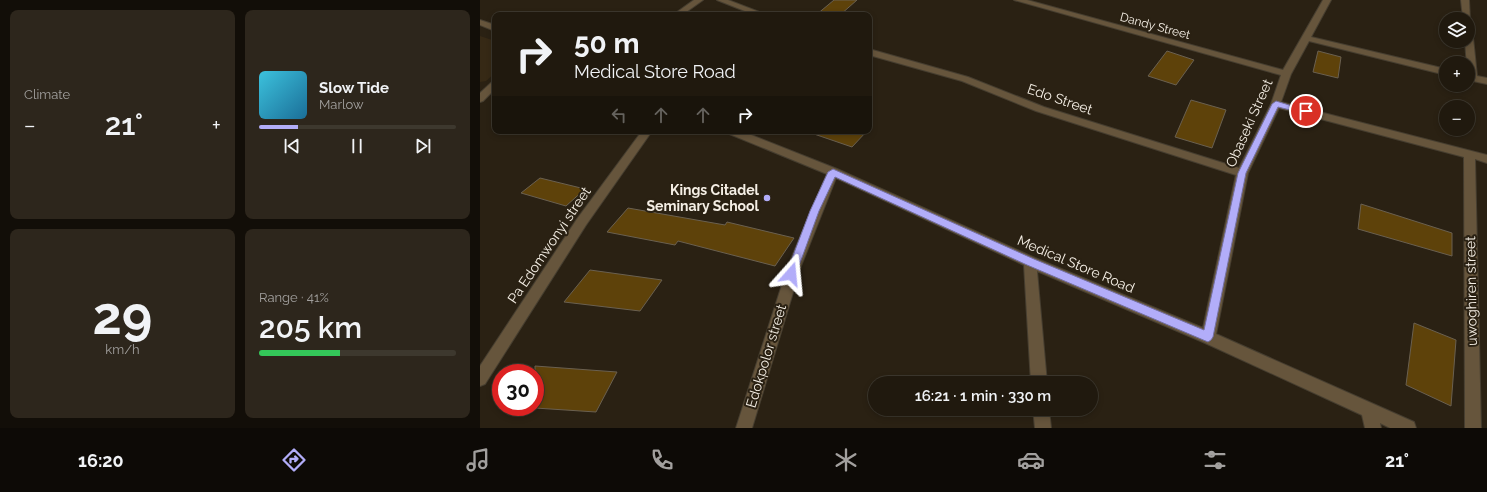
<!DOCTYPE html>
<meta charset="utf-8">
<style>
:root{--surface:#20190e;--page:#2d261c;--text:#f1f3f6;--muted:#a2a09e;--line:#3d382e;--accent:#b2adf9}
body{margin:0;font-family:Raleway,sans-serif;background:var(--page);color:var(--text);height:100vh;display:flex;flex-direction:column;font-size:15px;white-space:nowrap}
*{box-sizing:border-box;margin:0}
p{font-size:13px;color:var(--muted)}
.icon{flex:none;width:22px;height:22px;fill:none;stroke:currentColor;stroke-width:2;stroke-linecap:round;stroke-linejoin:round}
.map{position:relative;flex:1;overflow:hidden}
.side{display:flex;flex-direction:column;gap:10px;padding:10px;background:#120e08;width:480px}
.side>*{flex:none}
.guide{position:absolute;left:12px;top:12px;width:380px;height:122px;border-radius:8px;box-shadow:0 2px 6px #0003,0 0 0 1px var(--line);background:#20190e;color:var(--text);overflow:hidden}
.fabs{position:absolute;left:959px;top:12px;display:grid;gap:8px}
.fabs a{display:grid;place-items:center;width:36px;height:36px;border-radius:50%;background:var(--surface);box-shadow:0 2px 6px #0003,0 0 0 1px var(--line);font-size:20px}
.speed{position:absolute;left:12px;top:364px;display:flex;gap:8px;font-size:20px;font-weight:700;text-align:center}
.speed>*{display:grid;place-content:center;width:52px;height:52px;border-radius:50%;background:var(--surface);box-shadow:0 2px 6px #0003,0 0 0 1px var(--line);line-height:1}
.speed .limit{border:6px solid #d22;background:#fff;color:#111}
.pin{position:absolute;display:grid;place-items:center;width:34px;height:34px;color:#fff;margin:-17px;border:2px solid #fff;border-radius:50%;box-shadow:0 1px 4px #0007}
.me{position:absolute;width:44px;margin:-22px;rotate:18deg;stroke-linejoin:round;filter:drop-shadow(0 0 3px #0008)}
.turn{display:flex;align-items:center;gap:14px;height:84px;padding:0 16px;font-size:18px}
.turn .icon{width:52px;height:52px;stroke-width:2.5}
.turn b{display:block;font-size:28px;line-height:34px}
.lanes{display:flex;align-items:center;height:38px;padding:0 16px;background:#0003;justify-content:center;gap:20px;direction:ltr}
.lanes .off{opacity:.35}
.big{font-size:30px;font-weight:600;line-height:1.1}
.side .card{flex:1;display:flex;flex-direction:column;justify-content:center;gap:6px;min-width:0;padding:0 14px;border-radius:8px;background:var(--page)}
.side .dial{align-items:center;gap:0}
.dial b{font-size:52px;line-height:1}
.song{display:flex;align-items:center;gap:12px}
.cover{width:48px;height:48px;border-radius:6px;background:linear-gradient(135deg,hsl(190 70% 55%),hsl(200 70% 35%))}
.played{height:4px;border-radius:2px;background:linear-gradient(90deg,var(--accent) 20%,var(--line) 20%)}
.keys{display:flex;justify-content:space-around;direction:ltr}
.heat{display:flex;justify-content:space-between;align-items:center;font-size:22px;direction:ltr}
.charge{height:6px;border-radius:3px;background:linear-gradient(90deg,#34c759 41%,var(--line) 0)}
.side .tiles{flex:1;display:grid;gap:10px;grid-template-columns:repeat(2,1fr)}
.trip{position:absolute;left:388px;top:376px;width:230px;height:40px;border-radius:20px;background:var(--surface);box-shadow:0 2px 6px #0003,0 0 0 1px var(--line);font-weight:600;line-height:40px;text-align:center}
.tab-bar{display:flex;height:64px;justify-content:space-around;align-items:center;background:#0d0a06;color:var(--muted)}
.tab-bar .icon{width:28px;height:28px}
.tab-bar .current{color:var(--accent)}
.tab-bar b{font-size:18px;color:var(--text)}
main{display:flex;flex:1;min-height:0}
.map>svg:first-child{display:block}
</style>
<main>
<section class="side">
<div class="tiles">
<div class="card"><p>Climate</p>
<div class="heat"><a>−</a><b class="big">21°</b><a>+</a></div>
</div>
<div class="card">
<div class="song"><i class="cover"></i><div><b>Slow Tide</b><p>Marlow</p></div></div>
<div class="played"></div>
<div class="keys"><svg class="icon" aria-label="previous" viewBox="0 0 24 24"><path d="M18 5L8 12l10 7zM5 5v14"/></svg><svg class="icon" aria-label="pause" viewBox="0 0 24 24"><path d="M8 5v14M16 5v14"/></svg><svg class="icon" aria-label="next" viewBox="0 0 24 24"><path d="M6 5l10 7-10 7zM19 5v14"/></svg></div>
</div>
<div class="card dial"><b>29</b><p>km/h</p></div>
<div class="card"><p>Range · 41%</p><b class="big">205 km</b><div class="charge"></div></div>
</div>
</section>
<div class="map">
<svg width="1007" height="428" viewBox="0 0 1007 428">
<rect width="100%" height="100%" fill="#2a2113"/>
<!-- built -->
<path fill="#362915" d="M0 36 15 41V73L6 81 0 82Z"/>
<!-- building -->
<g fill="#5e420a" stroke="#6a6050">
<path d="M354 0H377L360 15H336Z"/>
<path d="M687 51 714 60 696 85 668 76Z"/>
<path d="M838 51 861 57 858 78 833 72Z"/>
<path d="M711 100 746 110 732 148 695 137Z"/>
<path d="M335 131H387L372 147 334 134Z"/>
<path d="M60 178 105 189 86 206 41 193Z"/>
<path d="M881 204 972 233V256L878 229Z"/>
<path d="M148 208 245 225 247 222 314 238 295 266 198 241 195 245 127 232Z"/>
<path d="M110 270 182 280 160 311 84 302Z"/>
<path d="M934 323 976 340 971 406 926 385Z"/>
<path d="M55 366 137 372 116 412 55 408Z"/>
</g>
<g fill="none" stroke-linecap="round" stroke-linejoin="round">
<defs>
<g id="minor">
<path d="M214 0H223L202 15H193Z"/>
<path d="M237 0H248L287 15H275Z"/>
<path d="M534 0H547L803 70 843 0H851L831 37 966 69V75L829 41 811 74 801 102 1007 155V163L995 159 1001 428H985L984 157 799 108 768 173 736 334 934 422 936 428H910L900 423 901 428H885L882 415 723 342 557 271 567 383H551L544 265 356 178 321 266 272 428H256L308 266 347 174 247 133 246 131H261L357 169 555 258 723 328 756 175 556 111 482 81 389 55V49L488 77 564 107 759 168 791 104 801 75Z"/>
<path d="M981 0H989L990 21 983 19Z"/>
<path d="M0 20 15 25V31L0 25Z"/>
<path d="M988 25 992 28 997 76 1007 78V84L988 80 985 41H988Z"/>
<path d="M15 81V89L3 101 0 102V93L12 82Z"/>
<path d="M162 131H172L106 225 5 384 0 386V366L97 219Z"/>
<path d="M553 409H569L571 428H555Z"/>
</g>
</defs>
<!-- minor casing -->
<use href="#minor" stroke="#463e30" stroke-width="2"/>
<!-- minor -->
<use href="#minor" fill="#66553c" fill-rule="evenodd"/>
</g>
<!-- route -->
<path fill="#b2adf9" stroke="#7470a2" d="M796 101 829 111 826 114 798 107 766 173 733 337 731 340 728 342 547 265 355 177 339 211 316 274 311 279 306 274 330 211 348 172 353 169 554 259 724 330 758 173 792 104Z"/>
<!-- markers -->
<circle fill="#b2adf9" stroke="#2a2113" stroke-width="1.5" cx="287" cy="198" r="4"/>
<g text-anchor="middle" stroke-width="4" stroke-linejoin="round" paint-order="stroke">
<!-- far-street labels -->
<g font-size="12" fill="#f5efe5" stroke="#2a2113">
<text transform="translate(675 26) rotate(15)" y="4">Dandy Street</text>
</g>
<!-- street labels -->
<g font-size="14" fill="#f5efe5" stroke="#2a2113">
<text transform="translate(580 99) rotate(19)" y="5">Edo Street</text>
<text transform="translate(769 123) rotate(-66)" y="5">Obaseki Street</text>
<text transform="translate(69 245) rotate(-56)" y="5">Pa Edomwonyi street</text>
<text transform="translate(596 264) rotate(23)" y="5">Medical Store Road</text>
<text transform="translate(991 291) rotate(-91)" y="5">uwoghiren street</text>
<text transform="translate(286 356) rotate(-73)" y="5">Edokpolor street</text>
</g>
<!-- poi labels -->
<g font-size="14" font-weight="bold" fill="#f5efe5" stroke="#2a2113" text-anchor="end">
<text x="279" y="195">Kings Citadel<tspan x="279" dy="16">Seminary School</tspan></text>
</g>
</g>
</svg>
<div class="fabs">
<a><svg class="icon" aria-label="layers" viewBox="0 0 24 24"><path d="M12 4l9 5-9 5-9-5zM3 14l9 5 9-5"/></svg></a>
<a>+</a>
<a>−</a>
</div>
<div class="speed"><div class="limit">30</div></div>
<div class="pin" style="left:826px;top:111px;background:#d93025"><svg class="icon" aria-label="arrive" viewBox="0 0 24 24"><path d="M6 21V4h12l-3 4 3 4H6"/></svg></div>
<svg class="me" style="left:311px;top:274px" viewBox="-20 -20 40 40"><path d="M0-17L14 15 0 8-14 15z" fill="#b2adf9" stroke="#fff" stroke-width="4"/></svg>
<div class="trip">16:21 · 1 min · 330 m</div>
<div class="guide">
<div class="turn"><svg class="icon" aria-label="right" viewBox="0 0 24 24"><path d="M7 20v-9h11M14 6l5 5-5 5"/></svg><div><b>50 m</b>Medical Store Road</div></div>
<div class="lanes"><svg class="icon off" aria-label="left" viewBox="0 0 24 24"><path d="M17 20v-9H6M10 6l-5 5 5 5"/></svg><svg class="icon off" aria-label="ahead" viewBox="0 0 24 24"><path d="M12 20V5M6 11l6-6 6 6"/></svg><svg class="icon off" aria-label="ahead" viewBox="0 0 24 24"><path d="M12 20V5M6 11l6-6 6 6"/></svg><svg class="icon" aria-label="right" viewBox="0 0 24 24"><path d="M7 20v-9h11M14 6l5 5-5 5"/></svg></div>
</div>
</div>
</main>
<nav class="tab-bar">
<b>16:20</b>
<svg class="icon current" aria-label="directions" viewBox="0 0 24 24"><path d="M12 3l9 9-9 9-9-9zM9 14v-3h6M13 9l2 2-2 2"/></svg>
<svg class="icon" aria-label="music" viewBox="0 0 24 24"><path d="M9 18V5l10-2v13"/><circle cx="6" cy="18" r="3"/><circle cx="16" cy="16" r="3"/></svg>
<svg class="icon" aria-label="phone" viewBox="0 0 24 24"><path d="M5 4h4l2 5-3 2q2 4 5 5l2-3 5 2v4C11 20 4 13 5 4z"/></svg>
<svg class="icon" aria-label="climate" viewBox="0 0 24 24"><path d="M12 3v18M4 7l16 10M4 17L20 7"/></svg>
<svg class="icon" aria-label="car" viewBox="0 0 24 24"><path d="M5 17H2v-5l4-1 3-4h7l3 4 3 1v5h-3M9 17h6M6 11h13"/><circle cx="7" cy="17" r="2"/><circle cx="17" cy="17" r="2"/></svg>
<svg class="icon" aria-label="filters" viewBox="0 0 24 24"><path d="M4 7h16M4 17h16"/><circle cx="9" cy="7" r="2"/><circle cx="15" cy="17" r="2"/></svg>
<b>21°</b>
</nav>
